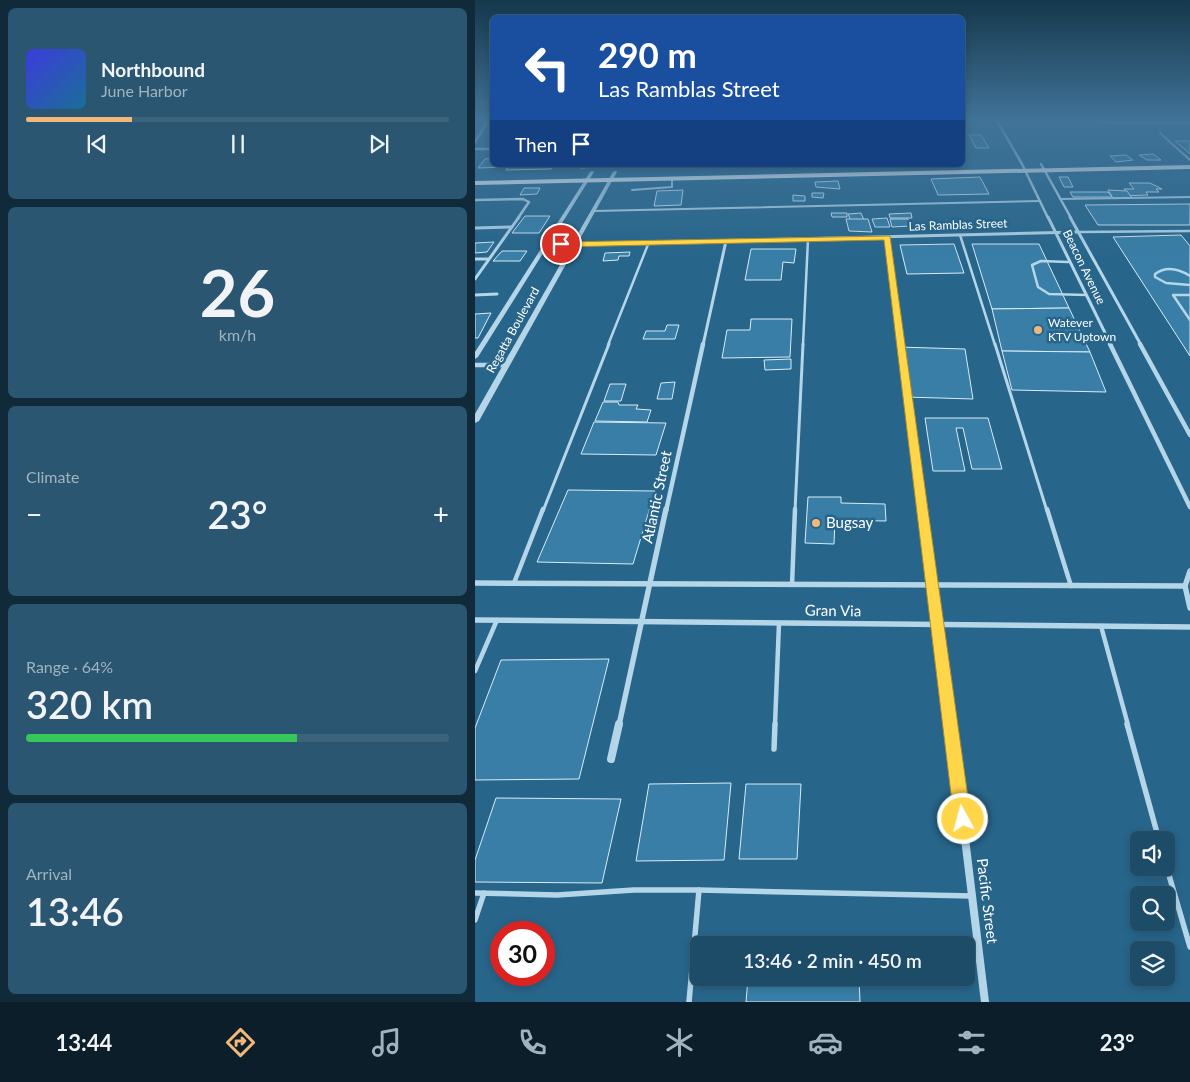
<!DOCTYPE html>
<meta charset="utf-8">
<style>
:root{--surface:#1d4c68;--page:#2a5671;--text:#f1f3f6;--muted:#a0b4c0;--line:#3b637c;--accent:#f2b87a}
body{margin:0;font-family:Lato,sans-serif;background:var(--page);color:var(--text);height:100vh;display:flex;flex-direction:column;font-size:19px;white-space:nowrap}
*{box-sizing:border-box;margin:0}
p{font-size:16px;color:var(--muted)}
.icon{flex:none;width:28px;height:28px;fill:none;stroke:currentColor;stroke-width:2;stroke-linecap:round;stroke-linejoin:round}
.map{position:relative;flex:1;overflow:hidden}
.side{display:flex;flex-direction:column;gap:8px;padding:8px;background:#102a39;width:475px}
.side>*{flex:none}
.guide{position:absolute;left:15px;top:15px;width:475px;height:152px;border-radius:8px;box-shadow:0 2px 8px #0003,0 0 0 1px var(--line);background:#1a4fa0;color:#fff;overflow:hidden}
.fabs{position:absolute;left:655px;top:831px;display:grid;gap:10px}
.fabs a{display:grid;place-items:center;width:45px;height:45px;border-radius:8px;background:var(--surface);box-shadow:0 2px 8px #0003,0 0 0 1px var(--line);font-size:25px}
.speed{position:absolute;left:15px;top:921px;display:flex;gap:10px;font-size:25px;font-weight:700;text-align:center}
.speed>*{display:grid;place-content:center;width:65px;height:65px;border-radius:50%;background:var(--surface);box-shadow:0 2px 8px #0003,0 0 0 1px var(--line);line-height:1}
.speed .limit{border:8px solid #d22;background:#fff;color:#111}
.pin{position:absolute;display:grid;place-items:center;width:42px;height:42px;color:#fff;margin:-21px;border:2px solid #fff;border-radius:50%;box-shadow:0 1px 5px #0007}
.me{position:absolute;width:55px;margin:-28px;rotate:353deg;stroke-linejoin:round;filter:drop-shadow(0 0 4px #0008)}
.turn{display:flex;align-items:center;gap:18px;height:105px;padding:0 25px;font-size:22px}
.turn .icon{width:65px;height:65px;stroke-width:2.5}
.turn b{display:block;font-size:35px;line-height:42px}
.then{display:flex;align-items:center;height:48px;padding:0 25px;background:#0003;gap:10px;font-size:19px}
.big{font-size:38px;font-weight:600;line-height:1.1}
.side .widget{flex:1;display:flex;flex-direction:column;justify-content:center;gap:8px;min-width:0;padding:0 18px;border-radius:8px;background:var(--page)}
.side .dial{align-items:center;gap:0}
.dial b{font-size:65px;line-height:1}
.song{display:flex;align-items:center;gap:15px}
.cover{width:60px;height:60px;border-radius:8px;background:linear-gradient(135deg,hsl(240 70% 55%),hsl(200 70% 35%))}
.played{height:5px;border-radius:2px;background:linear-gradient(90deg,var(--accent) 25%,var(--line) 25%)}
.keys{display:flex;justify-content:space-around;direction:ltr}
.heat{display:flex;justify-content:space-between;align-items:center;font-size:28px;direction:ltr}
.charge{height:8px;border-radius:4px;background:linear-gradient(90deg,#34c759 64%,var(--line) 0)}
.trip{position:absolute;left:215px;top:936px;width:285px;height:50px;border-radius:8px;background:var(--surface);box-shadow:0 2px 8px #0003,0 0 0 1px var(--line);font-weight:600;line-height:50px;text-align:center}
.menu{display:flex;height:80px;justify-content:space-around;align-items:center;background:#0c1e2a;color:var(--muted)}
.menu .icon{width:35px;height:35px}
.menu .selected{color:var(--accent)}
.menu b{font-size:22px;color:var(--text)}
main{display:flex;flex:1;min-height:0}
.map>svg:first-child{display:block}
</style>
<main>
<section class="side">
<div class="widget">
<div class="song"><i class="cover"></i><div><b>Northbound</b><p>June Harbor</p></div></div>
<div class="played"></div>
<div class="keys"><svg class="icon" aria-label="previous" viewBox="0 0 24 24"><path d="M18 5L8 12l10 7zM5 5v14"/></svg><svg class="icon" aria-label="pause" viewBox="0 0 24 24"><path d="M8 5v14M16 5v14"/></svg><svg class="icon" aria-label="next" viewBox="0 0 24 24"><path d="M6 5l10 7-10 7zM19 5v14"/></svg></div>
</div>
<div class="widget dial"><b>26</b><p>km/h</p></div>
<div class="widget"><p>Climate</p>
<div class="heat"><a>−</a><b class="big">23°</b><a>+</a></div>
</div>
<div class="widget"><p>Range · 64%</p><b class="big">320 km</b><div class="charge"></div></div>
<div class="widget"><p>Arrival</p><b class="big">13:46</b></div>
</section>
<div class="map">
<svg width="715" height="1002" viewBox="0 0 715 1002">
<rect width="100%" height="100%" fill="#27658a"/>
<!-- building -->
<g fill="#387ea6" stroke="#d9ecf7">
<path d="M494 135H506L514 148H501Z"/>
<path d="M700 141H715V154Z"/>
<path d="M678 154 686 160H672L664 155Z"/>
<path d="M651 155 658 160 641 162 635 156Z"/>
<path d="M18 158V165H34L32 167 3 168 10 159Z"/>
<path d="M34 165H78L76 169 31 170Z"/>
<path d="M107 165H131L130 167 105 168Z"/>
<path d="M505 177 514 194 463 195 456 179Z"/>
<path d="M584 177H593L598 187H589Z"/>
<path d="M363 181 365 189 341 187 340 182Z"/>
<path d="M654 183H675L687 189H681L684 192H671L673 195 646 196 643 193H652L649 189H659Z"/>
<path d="M49 188H65L62 194 45 195Z"/>
<path d="M208 190 206 205 179 206 182 191Z"/>
<path d="M633 190 652 191 657 198H638Z"/>
<path d="M595 192H633L637 197H598Z"/>
<path d="M337 193H349L348 198 337 197Z"/>
<path d="M318 195 330 196V201H318Z"/>
<path d="M715 204V225H623L610 205Z"/>
<path d="M356 213H372V217H357Z"/>
<path d="M386 213 389 220 376 221 373 214Z"/>
<path d="M436 213 437 218H415L414 214Z"/>
<path d="M50 216H75L64 233H37Z"/>
<path d="M412 218 415 227H400L397 219Z"/>
<path d="M371 219H393L397 232 374 231Z"/>
<path d="M415 219H433L436 226 417 227Z"/>
<path d="M706 235 715 246V356L638 237Z"/>
<path d="M19 242 12 252 0 253V243Z"/>
<path d="M479 244 489 273 432 274 425 245Z"/>
<path d="M497 244H564L594 308 517 309Z"/>
<path d="M276 249H321L319 263 308 262 306 280H270Z"/>
<path d="M27 251H52L45 261H18Z"/>
<path d="M155 252 154 256H144L143 260 128 261 130 253Z"/>
<path d="M594 308 615 352 527 351 517 309Z"/>
<path d="M16 313 3 338H0V314Z"/>
<path d="M276 319H317L315 357 247 358 252 330H275Z"/>
<path d="M192 325H204L200 339H168L171 331H190Z"/>
<path d="M423 347 490 349 498 399 430 397Z"/>
<path d="M527 351 615 352 631 392 537 390Z"/>
<path d="M316 359V369L290 370 289 360Z"/>
<path d="M200 382 197 399H182L186 383Z"/>
<path d="M135 384H151L146 401H129Z"/>
<path d="M128 402H143L144 405H163L161 409 176 410 172 422 120 421Z"/>
<path d="M450 418H513L527 469H497L488 428H481L490 471H458Z"/>
<path d="M119 422 191 423 181 455 106 454Z"/>
<path d="M93 490 180 491 158 564 62 562Z"/>
<path d="M333 497H366V503L410 504 411 521 360 520 359 544 330 543Z"/>
<path d="M134 659 104 779 0 780V728L26 660Z"/>
<path d="M256 783 249 860 161 861 174 784Z"/>
<path d="M271 784H326L322 859H264Z"/>
<path d="M21 798 146 799 127 883 0 882V860Z"/>
<path d="M273 978H384L385 1002H271Z"/>
</g>
<g fill="none" stroke-linecap="round" stroke-linejoin="round">
<!-- service-far4 -->
<g stroke="#b5d6e9" stroke-width="2">
<path d="M613 119 640 123H715"/>
<path d="M685 133 715 160"/>
<path d="M157 190 197 187V179"/>
<path d="M585 199 715 197"/>
<path d="M118 211 565 201"/>
</g>
<!-- service-far3 -->
<g stroke="#b5d6e9" stroke-width="2.5">
<path d="M603 232 715 231"/>
<path d="M485 235 520 345"/>
<path d="M593 262 566 261 557 265 563 287 574 294 611 295"/>
<path d="M715 276C704 269 691 266 680 274V277L691 283 715 285"/>
<path d="M715 295H698L715 320"/>
<path d="M133 345 174 242"/>
<path d="M328 345 333 239"/>
</g>
<!-- service-far2 -->
<g stroke="#b5d6e9" stroke-width="3">
<path d="M520 344 572 511"/>
<path d="M68 511 134 344"/>
<path d="M320 511 328 344"/>
</g>
<!-- service-far1 -->
<g stroke="#b5d6e9" stroke-width="4.5">
<path d="M572 509 596 586"/>
<path d="M39 583 68 509"/>
<path d="M317 585 320 509"/>
<path d="M626 626 653 725"/>
<path d="M0 671 22 620"/>
<path d="M300 725 304 623"/>
</g>
<!-- service -->
<g stroke="#b5d6e9" stroke-width="5.5">
<path d="M652 724 684 840"/>
<path d="M299 749 300 724"/>
<path d="M691 865 715 947"/>
<path d="M0 893 82 895 159 890H224L497 896"/>
<path d="M0 920 9 893"/>
<path d="M214 1002 224 890"/>
</g>
<!-- minor-far4 -->
<g stroke="#b5d6e9" stroke-width="2.5">
<path d="M521 119 547 164 573 218"/>
<path d="M0 142 12 122"/>
<path d="M0 149H18"/>
<path d="M566 164 596 218"/>
<path d="M0 200 48 199 54 202 43 218"/>
</g>
<!-- minor-far3 -->
<g stroke="#b5d6e9" stroke-width="3">
<path d="M573 217 636 345"/>
<path d="M595 217 666 345"/>
<path d="M0 228 37 227"/>
<path d="M412 238 426 345"/>
<path d="M73 245 603 232"/>
<path d="M0 259H13"/>
<path d="M0 279 44 217"/>
<path d="M0 295 22 294"/>
<path d="M228 345 251 241"/>
</g>
<!-- minor-far2 -->
<g stroke="#b5d6e9" stroke-width="4.5">
<path d="M426 344 449 511"/>
<path d="M635 344 715 507"/>
<path d="M665 344 715 435"/>
<path d="M0 365H31"/>
<path d="M191 511 228 344"/>
</g>
<!-- minor-far1 -->
<g stroke="#b5d6e9" stroke-width="5.5">
<path d="M449 509 476 725"/>
<path d="M715 571 710 586 715 608"/>
<path d="M0 583 710 586"/>
<path d="M0 620 715 627"/>
<path d="M144 725 191 509"/>
</g>
<!-- minor -->
<g stroke="#b5d6e9" stroke-width="8">
<path d="M476 724 510 1002"/>
<path d="M136 759 144 724"/>
</g>
<!-- tertiary -->
<g fill="#b5d6e9" fill-rule="evenodd">
<path d="M117 171 119 172 3 357 0 359V352L115 172Z"/>
<path d="M140 171 142 172 4 421 0 423V414L138 172Z"/>
</g>
<!-- primary -->
<path fill="#f8fbfe" fill-rule="evenodd" d="M715 165V169L0 185V181Z"/>
</g>
<!-- sky -->
<linearGradient id="sky" x2="0" y2="1"><stop stop-color="#15384c"/><stop offset="0.46" stop-color="#417398"/><stop offset="1" stop-color="#417398" stop-opacity="0"/></linearGradient>
<rect width="715" height="260" fill="url(#sky)"/>
<!-- route -->
<path fill="#ffd54a" stroke="#a68a30" d="M415 236 496 819 493 824 488 827 482 824 479 819 409 240 86 247 82 244 86 242Z"/>
<!-- markers -->
<g fill="#f2b87a" stroke="#27658a" stroke-width="2">
<circle cx="563" cy="330" r="5"/>
<circle cx="341" cy="523" r="5"/>
</g>
<g text-anchor="middle" stroke-width="5" stroke-linejoin="round" paint-order="stroke">
<!-- far-street labels -->
<g font-size="12" fill="#fff" stroke="#27658a">
<text transform="translate(483 225) rotate(-2)" y="4">Las Ramblas Street</text>
<text transform="translate(609 267) rotate(64)" y="4">Beacon Avenue</text>
<text transform="translate(38 330) rotate(-61)" y="4">Regatta Boulevard</text>
</g>
<!-- far-poi labels -->
<g font-size="12" fill="#fff" stroke="#27658a" text-anchor="start">
<text x="573" y="327">Watever<tspan x="573" dy="14">KTV Uptown</tspan></text>
</g>
<!-- street labels -->
<g font-size="15" fill="#fff" stroke="#27658a">
<text transform="translate(182 497) rotate(-78)" y="5">Atlantic Street</text>
<text transform="translate(358 611) rotate(1)" y="5">Gran Via</text>
<text transform="translate(512 901) rotate(83)" y="5">Pacific Street</text>
</g>
<!-- poi labels -->
<g font-size="15" fill="#fff" stroke="#27658a" text-anchor="start">
<text x="351" y="528">Bugsay</text>
</g>
</g>
</svg>
<div class="fabs">
<a><svg class="icon" aria-label="sound" viewBox="0 0 24 24"><path d="M4 9h4l5-4v14l-5-4H4zM17 9q2 3 0 6"/></svg></a>
<a><svg class="icon" aria-label="search" viewBox="0 0 24 24"><circle cx="10" cy="10" r="6"/><path d="M15 15l6 6"/></svg></a>
<a><svg class="icon" aria-label="layers" viewBox="0 0 24 24"><path d="M12 4l9 5-9 5-9-5zM3 14l9 5 9-5"/></svg></a>
</div>
<div class="speed"><div class="limit">30</div></div>
<div class="pin" style="left:86px;top:244px;background:#d93025"><svg class="icon" aria-label="arrive" viewBox="0 0 24 24"><path d="M6 21V4h12l-3 4 3 4H6"/></svg></div>
<svg class="me" style="left:488px;top:819px" viewBox="-20 -20 40 40"><circle r="17" fill="#ffd54a" stroke="#fff" stroke-width="3"/><path d="M0-11L8 9 0 5-8 9z" fill="#fff"/></svg>
<div class="trip">13:46 · 2 min · 450 m</div>
<div class="guide">
<div class="turn"><svg class="icon" aria-label="left" viewBox="0 0 24 24"><path d="M17 20v-9H6M10 6l-5 5 5 5"/></svg><div><b>290 m</b>Las Ramblas Street</div></div>
<div class="then">Then<svg class="icon" aria-label="arrive" viewBox="0 0 24 24"><path d="M6 21V4h12l-3 4 3 4H6"/></svg></div>
</div>
</div>
</main>
<nav class="menu">
<b>13:44</b>
<svg class="icon selected" aria-label="directions" viewBox="0 0 24 24"><path d="M12 3l9 9-9 9-9-9zM9 14v-3h6M13 9l2 2-2 2"/></svg>
<svg class="icon" aria-label="music" viewBox="0 0 24 24"><path d="M9 18V5l10-2v13"/><circle cx="6" cy="18" r="3"/><circle cx="16" cy="16" r="3"/></svg>
<svg class="icon" aria-label="phone" viewBox="0 0 24 24"><path d="M5 4h4l2 5-3 2q2 4 5 5l2-3 5 2v4C11 20 4 13 5 4z"/></svg>
<svg class="icon" aria-label="climate" viewBox="0 0 24 24"><path d="M12 3v18M4 7l16 10M4 17L20 7"/></svg>
<svg class="icon" aria-label="car" viewBox="0 0 24 24"><path d="M5 17H2v-5l4-1 3-4h7l3 4 3 1v5h-3M9 17h6M6 11h13"/><circle cx="7" cy="17" r="2"/><circle cx="17" cy="17" r="2"/></svg>
<svg class="icon" aria-label="filters" viewBox="0 0 24 24"><path d="M4 7h16M4 17h16"/><circle cx="9" cy="7" r="2"/><circle cx="15" cy="17" r="2"/></svg>
<b>23°</b>
</nav>
